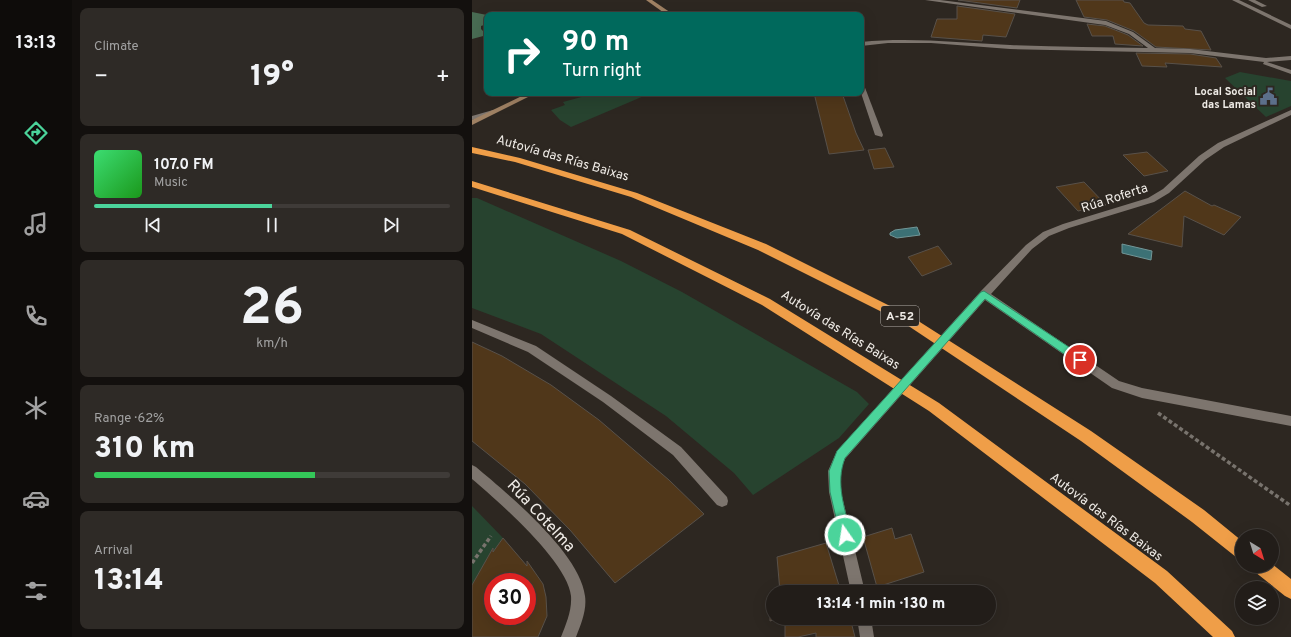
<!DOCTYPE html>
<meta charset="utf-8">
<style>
:root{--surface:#221d19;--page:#2e2a26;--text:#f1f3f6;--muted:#a2a2a2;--line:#3f3b38;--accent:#4bd49b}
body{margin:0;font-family:Overpass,sans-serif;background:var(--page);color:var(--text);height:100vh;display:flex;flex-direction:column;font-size:15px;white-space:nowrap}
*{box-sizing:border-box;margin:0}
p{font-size:13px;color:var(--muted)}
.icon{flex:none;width:22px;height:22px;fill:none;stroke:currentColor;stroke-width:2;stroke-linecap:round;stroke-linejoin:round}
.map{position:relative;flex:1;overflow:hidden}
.panel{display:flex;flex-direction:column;gap:8px;padding:8px;background:#13100e;width:400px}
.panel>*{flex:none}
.hud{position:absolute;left:12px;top:12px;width:380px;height:84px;border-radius:8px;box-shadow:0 4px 16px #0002,0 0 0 1px var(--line);background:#00695c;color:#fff;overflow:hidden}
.needle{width:26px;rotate:142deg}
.fabs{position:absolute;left:763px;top:529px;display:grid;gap:8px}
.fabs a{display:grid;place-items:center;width:44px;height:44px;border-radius:50%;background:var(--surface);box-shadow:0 4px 16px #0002,0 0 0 1px var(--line);font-size:20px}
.speed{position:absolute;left:12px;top:573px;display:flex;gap:8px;font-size:20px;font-weight:700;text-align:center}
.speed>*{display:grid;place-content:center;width:52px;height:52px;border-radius:50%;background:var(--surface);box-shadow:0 4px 16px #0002,0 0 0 1px var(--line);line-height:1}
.speed .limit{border:6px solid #d22;background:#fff;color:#111}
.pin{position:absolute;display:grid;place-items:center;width:34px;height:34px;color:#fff;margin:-17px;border:2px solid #fff;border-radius:50%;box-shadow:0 1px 4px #0007}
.me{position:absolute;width:44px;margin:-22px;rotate:347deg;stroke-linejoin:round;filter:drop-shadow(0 0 3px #0008)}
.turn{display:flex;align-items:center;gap:14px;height:84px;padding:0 12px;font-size:18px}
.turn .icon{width:52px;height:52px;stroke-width:2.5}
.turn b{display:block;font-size:28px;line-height:34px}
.big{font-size:30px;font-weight:800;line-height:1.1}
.panel .card{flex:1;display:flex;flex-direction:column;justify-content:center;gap:6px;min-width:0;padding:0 14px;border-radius:8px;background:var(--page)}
.panel .dial{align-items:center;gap:0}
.dial b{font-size:52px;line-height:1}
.song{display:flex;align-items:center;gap:12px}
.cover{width:48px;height:48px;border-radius:6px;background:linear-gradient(135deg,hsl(140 70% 55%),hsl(120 70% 35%))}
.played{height:4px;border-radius:2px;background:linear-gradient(90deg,var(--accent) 50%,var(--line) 50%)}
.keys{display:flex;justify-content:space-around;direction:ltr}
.heat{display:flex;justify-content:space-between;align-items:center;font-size:22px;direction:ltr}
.charge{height:6px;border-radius:3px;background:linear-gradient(90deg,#34c759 62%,var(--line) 0)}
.trip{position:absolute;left:294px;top:585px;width:230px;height:40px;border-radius:20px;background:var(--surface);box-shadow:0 4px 16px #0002,0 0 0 1px var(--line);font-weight:800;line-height:40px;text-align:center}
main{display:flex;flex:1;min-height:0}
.menu{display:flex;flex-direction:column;width:72px;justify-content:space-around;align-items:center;background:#0e0c0a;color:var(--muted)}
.menu .icon{width:28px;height:28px}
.menu .current{color:var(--accent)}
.menu b{font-size:18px;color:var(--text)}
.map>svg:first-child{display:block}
</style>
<main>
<nav class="menu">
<b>13:13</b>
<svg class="icon current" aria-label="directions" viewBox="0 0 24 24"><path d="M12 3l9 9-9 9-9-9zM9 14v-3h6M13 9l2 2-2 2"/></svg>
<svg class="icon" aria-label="music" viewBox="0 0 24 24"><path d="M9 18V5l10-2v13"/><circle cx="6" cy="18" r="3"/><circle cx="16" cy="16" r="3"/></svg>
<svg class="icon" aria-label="phone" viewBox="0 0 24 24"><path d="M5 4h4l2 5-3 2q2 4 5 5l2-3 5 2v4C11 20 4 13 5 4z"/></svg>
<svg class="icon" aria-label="climate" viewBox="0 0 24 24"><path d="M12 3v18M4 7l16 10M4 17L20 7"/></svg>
<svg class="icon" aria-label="car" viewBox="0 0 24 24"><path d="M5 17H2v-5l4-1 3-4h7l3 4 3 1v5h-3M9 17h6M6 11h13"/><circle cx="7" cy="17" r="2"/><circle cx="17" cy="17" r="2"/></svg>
<svg class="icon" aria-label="filters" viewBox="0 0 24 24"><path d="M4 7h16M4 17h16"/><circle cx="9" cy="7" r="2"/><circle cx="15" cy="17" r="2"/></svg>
</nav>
<section class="panel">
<div class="card"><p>Climate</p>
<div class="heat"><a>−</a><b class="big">19°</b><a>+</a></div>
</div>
<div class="card">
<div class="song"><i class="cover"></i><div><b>107.0 FM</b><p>Music</p></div></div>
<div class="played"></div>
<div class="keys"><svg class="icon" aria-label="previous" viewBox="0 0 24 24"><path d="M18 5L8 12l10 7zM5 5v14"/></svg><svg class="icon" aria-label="pause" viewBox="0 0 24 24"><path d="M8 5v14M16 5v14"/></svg><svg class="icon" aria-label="next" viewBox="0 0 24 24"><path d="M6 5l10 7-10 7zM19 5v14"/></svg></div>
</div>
<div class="card dial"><b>26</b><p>km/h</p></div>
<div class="card"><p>Range · 62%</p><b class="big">310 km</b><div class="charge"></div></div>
<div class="card"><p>Arrival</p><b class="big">13:14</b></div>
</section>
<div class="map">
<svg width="819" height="637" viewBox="0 0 819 637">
<rect width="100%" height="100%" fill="#2d2721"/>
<!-- green -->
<g fill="#27432f">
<path d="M768 72 819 81V106L794 117 753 78Z"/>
<path d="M124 93H179L99 127 88 120 79 110 93 105 91 102Z"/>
<path d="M0 198H5L149 261 210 292 385 392 397 404 367 438 281 495 262 473 194 416 69 334 0 308Z"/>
<path d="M0 506 31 538 0 585Z"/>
</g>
<!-- forest -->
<path fill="#496c53" d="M0 12 15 15V24L9 26V29L15 35 0 39Z"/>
<!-- water -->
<g fill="#3c7175" stroke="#729697">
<path d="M445 227 448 235 425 238 418 235V233L423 230Z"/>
<path d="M650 244 680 251 679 260 650 253Z"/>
</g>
<!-- building -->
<g fill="#50371a" stroke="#58514a" fill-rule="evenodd">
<path d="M486 0H548L545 8Z"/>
<path d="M604 0H651L652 2 658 3 672 23 676 25 711 26 713 29 729 31 739 50 684 47 662 31 635 20 612 17Z"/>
<path d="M485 6 543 14 534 37 511 35 510 41 459 37 465 19H485Z"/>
<path d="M615 24 633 26 656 35 671 46 643 44 641 36H620Z"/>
<path d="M664 53 718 54 744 58 750 67 693 63 695 67 670 66Z"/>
<path d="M342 93H370L384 133 392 150 357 154Z"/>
<path d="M413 148 422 167 402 169 396 150Z"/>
<path d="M675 152 696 171 672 176 651 155Z"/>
<path d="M612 182 634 205 606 211 584 187Z"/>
<path d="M713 191 740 206 742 205 769 217 752 235 712 216 710 247 656 234Z"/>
<path d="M466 246 480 264 450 276 436 257Z"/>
<path d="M0 342 30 356 79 385 127 420 197 480 232 514 143 583 98 530 53 484 0 441Z"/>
<path d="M420 528 423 539 439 534 452 572 405 587 391 537Z"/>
<path d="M31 538 55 566V561L71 584 74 597 75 616 66 637H0V585L21 548V552ZM21 582H55V616H21Z"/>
<path d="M354 543 369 592H308L305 557Z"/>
<path d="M298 595H301V618H307L298 621Z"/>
<path d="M313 618H378L383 637H344V633L326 637H313Z"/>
</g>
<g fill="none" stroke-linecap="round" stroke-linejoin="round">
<!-- path -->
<g stroke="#78736d" stroke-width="3.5" stroke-dasharray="4 2.5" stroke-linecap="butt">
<path d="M686 413 819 506"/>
<path d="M0 563 19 536"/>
</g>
<!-- lane -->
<g fill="#7d756e" fill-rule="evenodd">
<path d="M776 0H783L795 6 790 7Z"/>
<path d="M21 110 23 111V113L0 120V116Z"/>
</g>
<!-- street -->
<g fill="#7d756e" fill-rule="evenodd">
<path d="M453 0H468L634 21 661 32 683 48 718 49 794 58 819 56V60L795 62 819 70V74L791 64 792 62 718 53 538 49 459 43H416L389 46V42C441 37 487 43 538 45 584 47 630 47 676 48L657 34 633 25Z"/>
<path d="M760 0H767L819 25V29Z"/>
<path d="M389 83 392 85 411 135 410 137 403 135 389 93Z"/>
<path d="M819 110V115L752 147 733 160 697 193 682 202 597 228 577 236 560 249 519 294 647 381 670 388 819 416V426L670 398 640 388 513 300 373 459 368 471 369 492 393 592H379L357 492 356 471 365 451 509 291 554 245 571 232 591 224 676 198 691 189 727 156 746 143Z"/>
<path d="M0 320 64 346 139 396 209 447 255 497 256 501 255 505 250 507 245 505 201 455 131 402 56 352 0 328Z"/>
<path d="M0 465 4 467C36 494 108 553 113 596 115 610 109 624 104 637H89C94 624 100 611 99 596 96 562 26 501 0 479Z"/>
<path d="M385 618H399L402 637H388Z"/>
</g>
<!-- secondary -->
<g fill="#9f8163" fill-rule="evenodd">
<path d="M174 0H180L202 15H195Z"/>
<path d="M56 93H64L0 125V120Z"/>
</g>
<!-- highway -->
<g fill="#ef9e48" fill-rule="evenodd">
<path d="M0 147 48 158 165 193 294 244 440 317 619 431 732 510 770 541V559L764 557 720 522 609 441 432 323 286 250 159 197 43 162 0 153Z"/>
<path d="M0 181 158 230 298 299 467 403 695 571 760 631 763 637H741L683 583 457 411 290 305 150 234 0 187Z"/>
<path d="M800 564 819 579V599L813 596 783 572 781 566H800Z"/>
</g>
</g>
<!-- route -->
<path fill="#4bd49b" stroke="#318a65" d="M512 291 612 357 613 360 612 363H605L513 299 373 458C363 484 373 508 379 535L377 539 373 541 369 539 358 492 357 471 365 451 509 292Z"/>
<!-- icons -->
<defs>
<symbol id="civic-bare" viewBox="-9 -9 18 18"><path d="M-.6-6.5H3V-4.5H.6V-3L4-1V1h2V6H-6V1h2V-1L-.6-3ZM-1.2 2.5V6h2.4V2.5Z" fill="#5c6f8a" stroke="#2d2721" stroke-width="2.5" paint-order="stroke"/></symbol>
</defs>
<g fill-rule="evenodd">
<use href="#civic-bare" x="784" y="84" width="25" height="25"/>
</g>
<g text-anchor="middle" stroke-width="4" stroke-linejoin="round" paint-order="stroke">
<!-- far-poi labels -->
<g font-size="11" font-weight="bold" fill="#efebe6" stroke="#2d2721" text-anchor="end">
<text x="784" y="95">Local Social<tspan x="784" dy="13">das Lamas</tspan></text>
</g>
<!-- shield labels -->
<rect fill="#2d2721" stroke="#b5b0ab" stroke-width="1" x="409" y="306" width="38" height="20" rx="3"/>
<g font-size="12" font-weight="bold" fill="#efebe6">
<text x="428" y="320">A-52</text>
</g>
<!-- street labels -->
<g font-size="13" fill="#efebe6" stroke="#2d2721">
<text transform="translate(91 157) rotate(16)" y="5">Autovía das Rías Baixas</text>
<text transform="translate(642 197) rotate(-18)" y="5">Rúa Roferta</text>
<text transform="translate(369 329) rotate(32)" y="5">Autovía das Rías Baixas</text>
<text transform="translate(635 516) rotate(37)" y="5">Autovía das Rías Baixas</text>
</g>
<!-- near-street labels -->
<g font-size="16" fill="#efebe6" stroke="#2d2721">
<text transform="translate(70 515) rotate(47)" y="6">Rúa Cotelma</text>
</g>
</g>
</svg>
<div class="fabs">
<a><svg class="needle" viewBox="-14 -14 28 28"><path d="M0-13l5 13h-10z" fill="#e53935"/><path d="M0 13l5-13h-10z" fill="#a2a2a2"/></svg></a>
<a><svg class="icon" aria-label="layers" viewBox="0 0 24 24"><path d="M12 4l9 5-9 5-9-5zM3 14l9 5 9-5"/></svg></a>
</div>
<div class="speed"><div class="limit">30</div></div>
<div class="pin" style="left:608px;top:360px;background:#d93025"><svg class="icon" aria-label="arrive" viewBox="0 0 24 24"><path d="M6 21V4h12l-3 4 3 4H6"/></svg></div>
<svg class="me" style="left:373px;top:535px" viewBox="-20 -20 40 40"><circle r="17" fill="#4bd49b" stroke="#fff" stroke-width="3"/><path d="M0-11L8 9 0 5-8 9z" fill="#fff"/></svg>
<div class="trip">13:14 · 1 min · 130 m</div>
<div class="hud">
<div class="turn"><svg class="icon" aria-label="right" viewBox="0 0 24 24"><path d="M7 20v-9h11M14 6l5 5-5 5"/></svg><div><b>90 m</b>Turn right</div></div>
</div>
</div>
</main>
